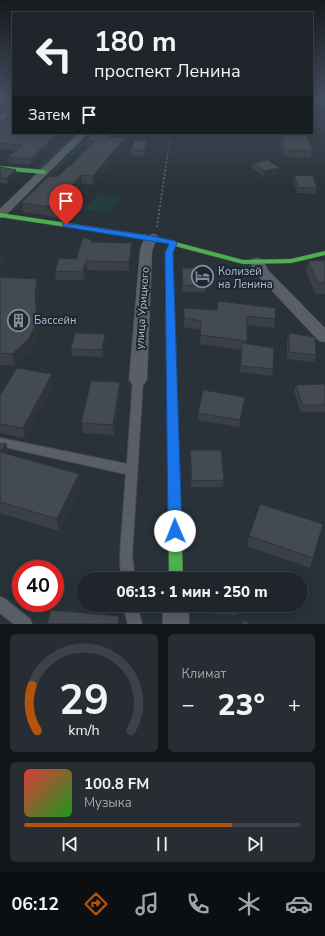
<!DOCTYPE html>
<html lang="ru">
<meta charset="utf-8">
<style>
:root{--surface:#1f252b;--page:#272d33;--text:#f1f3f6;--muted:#a1a5a9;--line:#3c4247;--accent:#b45309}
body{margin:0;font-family:"Nunito Sans",sans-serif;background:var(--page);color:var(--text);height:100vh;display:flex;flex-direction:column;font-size:15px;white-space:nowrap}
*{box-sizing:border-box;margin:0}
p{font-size:13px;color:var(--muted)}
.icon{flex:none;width:22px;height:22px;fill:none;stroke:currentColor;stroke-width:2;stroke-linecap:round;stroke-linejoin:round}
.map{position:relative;height:624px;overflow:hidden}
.panel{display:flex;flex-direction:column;gap:10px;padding:10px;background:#111418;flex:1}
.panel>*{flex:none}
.hud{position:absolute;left:12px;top:12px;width:301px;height:122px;border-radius:0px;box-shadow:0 2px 10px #0003,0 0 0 1px var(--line);background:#1f252b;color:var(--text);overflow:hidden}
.speed{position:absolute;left:12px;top:560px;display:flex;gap:8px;font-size:20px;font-weight:700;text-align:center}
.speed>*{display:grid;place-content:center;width:52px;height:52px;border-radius:50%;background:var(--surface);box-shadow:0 2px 10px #0003,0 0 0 1px var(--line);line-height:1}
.speed .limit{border:6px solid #d22;background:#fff;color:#111}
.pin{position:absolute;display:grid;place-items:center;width:34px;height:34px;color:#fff;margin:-41px -17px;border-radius:50% 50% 50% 0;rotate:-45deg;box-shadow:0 0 4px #0007}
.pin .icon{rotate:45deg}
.me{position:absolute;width:44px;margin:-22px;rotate:359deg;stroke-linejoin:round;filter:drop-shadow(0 0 3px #0008)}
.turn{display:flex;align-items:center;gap:14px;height:84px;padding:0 16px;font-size:18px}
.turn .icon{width:52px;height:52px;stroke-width:2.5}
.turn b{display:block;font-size:28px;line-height:34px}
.then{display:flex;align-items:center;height:38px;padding:0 16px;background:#0003;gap:8px;font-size:15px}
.big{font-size:30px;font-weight:800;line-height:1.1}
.panel .tile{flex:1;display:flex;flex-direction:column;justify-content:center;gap:6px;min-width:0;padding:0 14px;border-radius:6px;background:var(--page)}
.panel .dial{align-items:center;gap:0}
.dial svg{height:104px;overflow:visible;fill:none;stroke:var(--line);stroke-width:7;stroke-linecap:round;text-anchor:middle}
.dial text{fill:var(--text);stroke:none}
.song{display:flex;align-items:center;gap:12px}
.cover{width:48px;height:48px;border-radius:6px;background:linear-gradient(135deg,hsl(0 70% 55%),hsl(120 70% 35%))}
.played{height:4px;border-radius:2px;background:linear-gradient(90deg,var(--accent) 75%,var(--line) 75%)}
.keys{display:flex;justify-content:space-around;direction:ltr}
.heat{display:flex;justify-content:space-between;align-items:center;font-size:22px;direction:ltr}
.panel .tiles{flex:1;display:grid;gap:10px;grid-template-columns:1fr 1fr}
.tile:last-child{grid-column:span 2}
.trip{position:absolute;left:76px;top:572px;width:232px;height:40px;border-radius:20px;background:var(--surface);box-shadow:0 2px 10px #0003,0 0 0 1px var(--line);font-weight:800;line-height:40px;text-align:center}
.dock{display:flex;height:64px;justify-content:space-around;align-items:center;background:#0c0f11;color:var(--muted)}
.dock .icon{width:28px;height:28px}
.dock .current{color:var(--accent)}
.dock b{font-size:18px;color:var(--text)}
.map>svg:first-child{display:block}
</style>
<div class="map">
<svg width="325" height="624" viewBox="0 0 325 624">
<rect width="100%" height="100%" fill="#293139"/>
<!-- green -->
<g fill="#263d3f">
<path d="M72 133H78L41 169 36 168Z"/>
<path d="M89 133H97L13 213 11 211Z"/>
<path d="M98 194 122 197 111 213 86 209Z"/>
</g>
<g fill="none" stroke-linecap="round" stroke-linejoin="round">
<defs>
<g id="lane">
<path d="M138 377 141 378 143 380 132 555 135 579H121L120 555 126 474 0 446V438L127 464 133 380 135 378Z"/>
<path d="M0 597 5 599 30 619 32 624H14L0 613Z"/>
<path d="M123 605H137L142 624H128Z"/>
</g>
<g id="street">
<path d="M10 108H13V114L0 122V116Z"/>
<path d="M79 133H88L4 217 0 218V209Z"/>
<path d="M153 234 157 235 159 238 155 243 152 251 147 380 144 384 138 386 132 384 129 380 140 251C142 243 144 236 153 234Z"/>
<path d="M257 258 262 259 268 270 325 328V342L319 341 257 275 250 262 252 259Z"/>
<rect x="163" y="605" width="26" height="19"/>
</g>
<g id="fast">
<path d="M0 166 44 170 47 172 44 174 0 170Z"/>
<path d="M0 213 153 236 243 260 291 259 325 251V255L291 263 243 264 175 246 173 253 183 579H169L165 253 169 244 153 240 0 217Z"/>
</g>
</defs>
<!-- lane casing -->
<use href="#lane" stroke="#484d53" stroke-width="2"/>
<!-- street casing -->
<use href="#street" stroke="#484d53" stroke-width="1"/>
<!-- fast casing -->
<use href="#fast" stroke="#484d53" stroke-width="1"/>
<!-- path-far1 -->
<path stroke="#575e64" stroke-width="1.5" stroke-dasharray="1.5 1.5" stroke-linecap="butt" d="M167 159 171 133"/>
<!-- path -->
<path stroke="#575e64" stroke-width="2" stroke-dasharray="2 2" stroke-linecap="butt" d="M157 227 167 158"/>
<!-- lane -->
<use href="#lane" fill="#5a5f66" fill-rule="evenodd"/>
<!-- street -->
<use href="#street" fill="#5a5f66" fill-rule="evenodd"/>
<!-- fast -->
<use href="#fast" fill="#4caf50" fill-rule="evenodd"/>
</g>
<!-- wall -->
<g fill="#3a4046">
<path d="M0 123 13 133H58L59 139 31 165 9 163 8 157 16 151 0 149Z"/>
<path d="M94 133H119L116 137H125V145L93 185 82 183 67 200H73L74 210 67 219 23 212 21 203 58 176 70 166 87 148 86 140Z"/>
<path d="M281 135 312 150 311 158 285 157 280 142Z"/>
<path d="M147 141V146L144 156 131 155V150Z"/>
<path d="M253 163 279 174 263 177 252 168Z"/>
<path d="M0 167 16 170 17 175 8 184 0 183Z"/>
<path d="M294 175 317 188 316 194 297 193 293 180Z"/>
<path d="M92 240V242L132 243V250L129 271 87 270 84 280H56L55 271 76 259Z"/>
<path d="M325 260V294H315L306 272 308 261Z"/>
<path d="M182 268 205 286V292H182Z"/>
<path d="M0 277 39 290 37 307 39 334 31 352 15 366 0 365Z"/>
<path d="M184 308 275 319 274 328 247 325 246 344 273 369 272 376 240 372 241 350 200 344 201 330 184 327Z"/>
<path d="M289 333 316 355 314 362 287 359V340Z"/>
<path d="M105 334 106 340 103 357 72 356 71 349Z"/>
<path d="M54 384 25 438 0 433V395Z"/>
<path d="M325 384V412H301L294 391 296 385Z"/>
<path d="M121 392 114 435 83 433 81 423Z"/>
<path d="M245 397 239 427 198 420V413Z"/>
<path d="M0 444 9 455 79 474 81 486 59 531 0 513Z"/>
<path d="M190 450 224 480 223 487H191L190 456Z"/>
<path d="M249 536 313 558 310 568 247 546Z"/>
<path d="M190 605H239V609L237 615 190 612Z"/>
</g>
<!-- shaded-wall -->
<g fill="#2f3439">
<path d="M58 133 59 139 31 165 30 159Z"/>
<path d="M112 133H119L109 145 108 137Z"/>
<path d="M125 137V145L93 185V176Z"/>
<path d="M147 141V146L144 156V150Z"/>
<path d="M280 168 279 174 263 177 264 171Z"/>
<path d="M16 170 17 175 8 184 7 178Z"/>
<path d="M81 175 82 183 60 208 59 199Z"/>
<path d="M73 200 74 210 67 219 66 209Z"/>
<path d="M132 243V250L129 271V262Z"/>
<path d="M3 258 5 264 0 269V261Z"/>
<path d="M86 261 87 270 84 280 83 272Z"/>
<path d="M37 279 39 290 37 307 39 334 31 352 15 366 12 354 35 295Z"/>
<path d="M105 334 106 340 103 357 102 350Z"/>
<path d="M52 374 54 384 25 438 23 428Z"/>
<path d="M120 382 121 392 114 435 113 425Z"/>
<path d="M245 397 244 404 239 427 240 420Z"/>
<path d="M6 443 9 456 0 454V452Z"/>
<path d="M79 474 81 486 59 531 57 519Z"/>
<path d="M119 616 120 624H118Z"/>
</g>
<!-- building -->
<g fill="#434a51" stroke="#2f3439">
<path d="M13 113V133H58L30 159 8 157 22 145 0 143V123Z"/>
<path d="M94 133H112L108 137H125L93 176 81 175 59 199 73 200 66 209 21 203 48 177 58 176 68 166H70L94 141 86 140Z"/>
<path d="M281 135H306L312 150H286Z"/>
<path d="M134 140 147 141 144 150H131Z"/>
<path d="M268 160 280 168 264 171 253 163Z"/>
<path d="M0 167 16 170 7 178H0Z"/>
<path d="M294 175 313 176 317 188H298Z"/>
<path d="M83 237 92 240 91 242 132 243 129 262 86 261 83 272 55 271 59 258 76 259Z"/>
<path d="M0 257 3 258 0 261Z"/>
<path d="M325 260V283H318L308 261Z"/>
<path d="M182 268H205V286L183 285Z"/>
<path d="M0 277 37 279 35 295 37 322 28 340 12 354 0 353Z"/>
<path d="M218 301 276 308 275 319 247 316V341L200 335 201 321 184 318V308L217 310Z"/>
<path d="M75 333 105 334 102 350 71 349Z"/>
<path d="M289 333 315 337 316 355 289 352Z"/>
<path d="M242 343 274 348 273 369 241 366Z"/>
<path d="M17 368 52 374 23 428 0 424V395Z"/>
<path d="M91 381 120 382 113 425 81 423Z"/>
<path d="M325 384V405H302L296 385Z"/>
<path d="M203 390 245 397 240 420 198 413Z"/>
<path d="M6 443 0 452V444Z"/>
<path d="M190 450H221L224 480 192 481Z"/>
<path d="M0 452 79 474 57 519 0 502Z"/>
<path d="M260 504 323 524 313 558 249 536Z"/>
<path d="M191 605H239V609Z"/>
<path d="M51 610 119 616 118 624H47Z"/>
<path d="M243 620 252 624H242Z"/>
</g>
<!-- sky -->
<linearGradient id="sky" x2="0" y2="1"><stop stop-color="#171b1f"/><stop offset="0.53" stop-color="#434e5f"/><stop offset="1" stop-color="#434e5f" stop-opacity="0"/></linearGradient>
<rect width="325" height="186" fill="url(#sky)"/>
<!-- route -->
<path fill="#1a73e8" stroke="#114b97" d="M63 223 152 236 176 241 177 243 173 253 182 531 179 536 175 538 170 536 168 531 165 253 169 244 66 227 63 226Z"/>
<!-- icons -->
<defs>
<symbol id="hotel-ring" viewBox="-11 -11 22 22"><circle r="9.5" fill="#1c2734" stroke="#838c97" stroke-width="1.5"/><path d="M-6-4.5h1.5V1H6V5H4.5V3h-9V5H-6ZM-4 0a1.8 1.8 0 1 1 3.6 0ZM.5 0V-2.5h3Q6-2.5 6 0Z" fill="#838c97"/></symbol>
<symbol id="building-ring" viewBox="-11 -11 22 22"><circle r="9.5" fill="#1c2734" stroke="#838c97" stroke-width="1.5"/><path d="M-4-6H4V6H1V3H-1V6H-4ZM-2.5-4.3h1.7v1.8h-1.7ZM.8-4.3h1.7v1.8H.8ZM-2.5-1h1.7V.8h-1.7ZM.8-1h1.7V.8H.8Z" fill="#838c97"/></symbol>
</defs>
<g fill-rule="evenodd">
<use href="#hotel-ring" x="190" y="264" width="25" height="25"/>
<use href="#building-ring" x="6" y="308" width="25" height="25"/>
</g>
<g text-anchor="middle" stroke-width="4" stroke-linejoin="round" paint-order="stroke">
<!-- poi labels -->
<g font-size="11" fill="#b3bdca" stroke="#1c2734" text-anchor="start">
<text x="218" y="275">Колизей<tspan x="218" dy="13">на Ленина</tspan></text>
<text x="34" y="324">Бассейн</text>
</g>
<!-- street labels -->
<g font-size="11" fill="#b3bdca" stroke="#1c2734">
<text transform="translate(142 308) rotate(-86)" y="4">улица Урицкого</text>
</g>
</g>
</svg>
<div class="speed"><div class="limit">40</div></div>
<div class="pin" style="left:66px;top:225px;background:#d93025"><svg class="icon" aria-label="arrive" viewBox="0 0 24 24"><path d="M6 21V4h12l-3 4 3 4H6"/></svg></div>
<svg class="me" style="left:175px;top:531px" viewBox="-20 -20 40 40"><circle r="19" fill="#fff"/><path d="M0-13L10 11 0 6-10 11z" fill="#1a73e8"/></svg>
<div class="trip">06:13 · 1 мин · 250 m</div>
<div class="hud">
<div class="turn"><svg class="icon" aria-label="left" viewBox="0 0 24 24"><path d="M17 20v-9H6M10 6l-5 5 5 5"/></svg><div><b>180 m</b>проспект Ленина</div></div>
<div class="then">Затем<svg class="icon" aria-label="arrive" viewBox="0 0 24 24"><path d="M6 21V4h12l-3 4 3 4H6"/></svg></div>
</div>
</div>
<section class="panel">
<div class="tiles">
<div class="tile dial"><svg viewBox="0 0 100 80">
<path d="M14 69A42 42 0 1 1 86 69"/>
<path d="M14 69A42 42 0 0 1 10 34" stroke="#b45309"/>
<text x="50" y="56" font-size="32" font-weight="700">29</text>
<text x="50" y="72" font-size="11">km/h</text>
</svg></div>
<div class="tile"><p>Климат</p>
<div class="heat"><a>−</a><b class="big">23°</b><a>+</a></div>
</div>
<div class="tile">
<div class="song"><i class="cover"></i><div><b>100.8 FM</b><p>Музыка</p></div></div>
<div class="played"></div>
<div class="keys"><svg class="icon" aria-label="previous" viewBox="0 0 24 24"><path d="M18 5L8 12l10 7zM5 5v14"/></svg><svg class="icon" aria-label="pause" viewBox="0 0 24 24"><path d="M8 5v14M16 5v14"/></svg><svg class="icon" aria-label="next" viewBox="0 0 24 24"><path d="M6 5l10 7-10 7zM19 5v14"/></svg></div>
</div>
</div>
</section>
<nav class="dock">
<b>06:12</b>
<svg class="icon current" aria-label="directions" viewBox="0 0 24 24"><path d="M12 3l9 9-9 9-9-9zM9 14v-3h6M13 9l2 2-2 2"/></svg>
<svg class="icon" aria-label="music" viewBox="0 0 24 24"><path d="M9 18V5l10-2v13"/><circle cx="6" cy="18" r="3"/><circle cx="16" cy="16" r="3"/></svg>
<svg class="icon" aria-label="phone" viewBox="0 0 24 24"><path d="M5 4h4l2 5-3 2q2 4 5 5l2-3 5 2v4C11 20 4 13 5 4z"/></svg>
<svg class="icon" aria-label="climate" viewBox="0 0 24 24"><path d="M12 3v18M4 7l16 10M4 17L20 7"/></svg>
<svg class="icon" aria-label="car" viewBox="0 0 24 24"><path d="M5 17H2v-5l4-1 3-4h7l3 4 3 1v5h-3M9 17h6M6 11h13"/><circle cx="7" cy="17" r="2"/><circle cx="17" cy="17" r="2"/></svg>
</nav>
